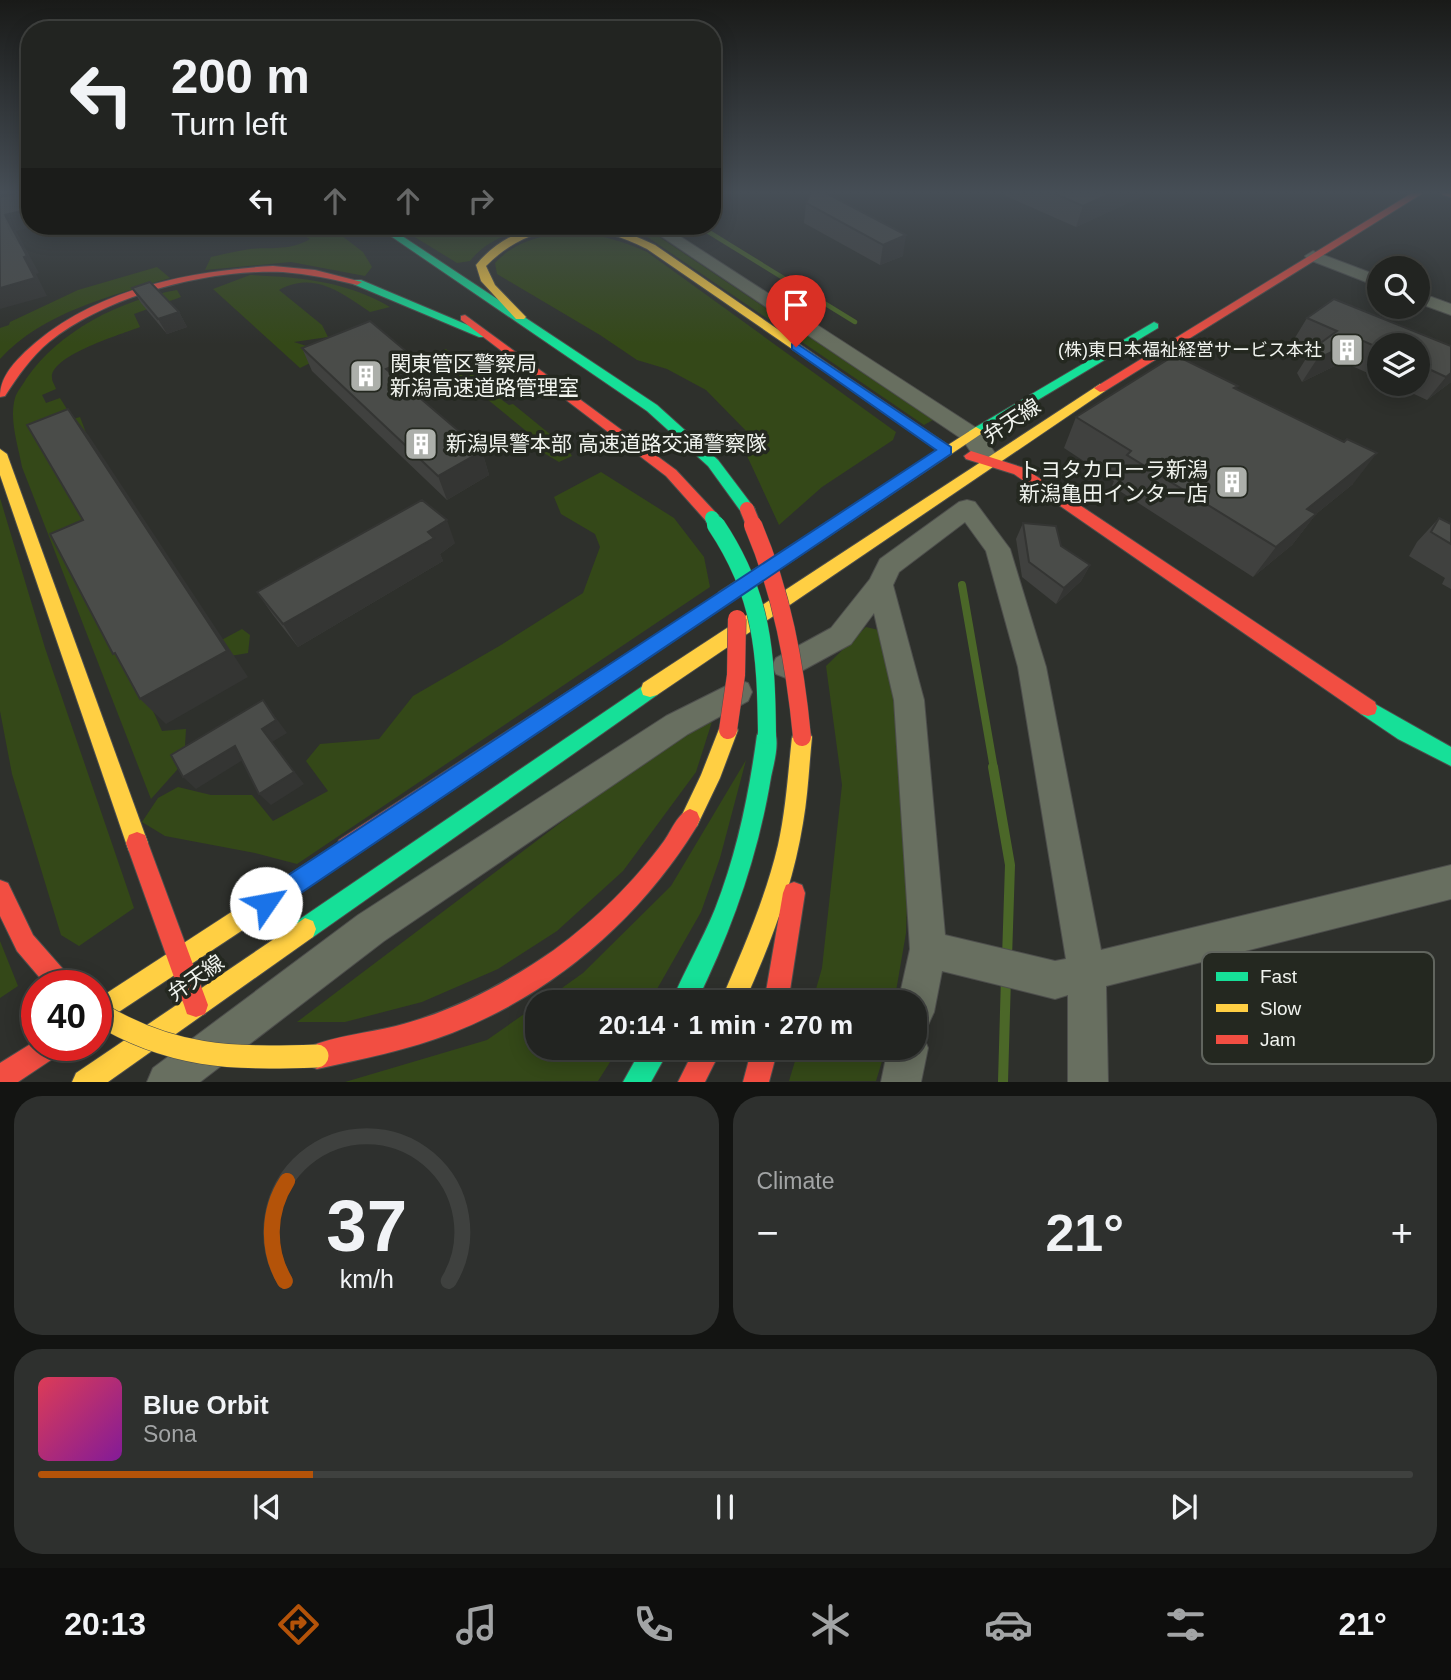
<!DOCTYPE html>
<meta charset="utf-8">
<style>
:root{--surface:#222421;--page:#2e302e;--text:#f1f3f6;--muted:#a2a4a5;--line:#3f413f;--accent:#b45309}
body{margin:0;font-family:Helvetica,"Noto Sans JP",sans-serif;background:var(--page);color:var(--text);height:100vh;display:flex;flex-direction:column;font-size:26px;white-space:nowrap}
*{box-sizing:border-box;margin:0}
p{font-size:23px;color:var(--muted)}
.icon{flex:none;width:38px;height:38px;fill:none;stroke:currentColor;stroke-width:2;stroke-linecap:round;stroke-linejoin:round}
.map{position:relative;height:1082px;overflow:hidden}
.details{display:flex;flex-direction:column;gap:14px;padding:14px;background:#131412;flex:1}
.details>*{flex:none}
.banner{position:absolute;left:21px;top:21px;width:700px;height:214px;border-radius:28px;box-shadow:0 4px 18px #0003,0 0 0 2px var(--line);background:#222421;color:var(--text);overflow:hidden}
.controls{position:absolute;left:1367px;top:256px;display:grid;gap:14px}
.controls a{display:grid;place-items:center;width:63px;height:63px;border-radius:50%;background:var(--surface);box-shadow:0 4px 18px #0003,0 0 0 2px var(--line);font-size:35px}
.speed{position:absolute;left:21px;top:970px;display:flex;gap:14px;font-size:35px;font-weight:700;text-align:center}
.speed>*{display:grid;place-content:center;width:91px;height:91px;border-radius:50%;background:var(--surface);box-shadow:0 4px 18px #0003,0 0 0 2px var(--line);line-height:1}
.speed .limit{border:10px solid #d22;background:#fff;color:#111}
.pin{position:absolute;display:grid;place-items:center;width:60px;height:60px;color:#fff;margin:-72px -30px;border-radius:50% 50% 50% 0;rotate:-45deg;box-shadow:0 0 7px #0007}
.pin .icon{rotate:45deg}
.me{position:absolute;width:77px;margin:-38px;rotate:57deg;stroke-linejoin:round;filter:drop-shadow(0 0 5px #0008)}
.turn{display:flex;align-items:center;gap:24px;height:147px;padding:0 35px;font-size:32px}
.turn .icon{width:91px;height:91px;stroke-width:2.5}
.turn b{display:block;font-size:49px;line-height:60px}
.lanes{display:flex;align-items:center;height:66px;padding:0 35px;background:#0003;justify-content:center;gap:35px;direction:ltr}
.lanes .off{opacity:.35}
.big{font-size:52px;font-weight:700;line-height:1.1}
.details .widget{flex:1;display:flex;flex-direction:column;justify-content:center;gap:10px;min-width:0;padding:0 24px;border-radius:28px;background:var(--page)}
.details .dial{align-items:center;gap:0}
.dial svg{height:182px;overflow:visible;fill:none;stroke:var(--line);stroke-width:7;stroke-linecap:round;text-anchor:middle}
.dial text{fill:var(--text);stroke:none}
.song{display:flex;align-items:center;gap:21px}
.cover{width:84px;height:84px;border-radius:10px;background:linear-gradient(135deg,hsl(350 70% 55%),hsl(290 70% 35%))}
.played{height:7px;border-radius:4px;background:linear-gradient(90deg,var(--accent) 20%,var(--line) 20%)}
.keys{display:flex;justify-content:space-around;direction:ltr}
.heat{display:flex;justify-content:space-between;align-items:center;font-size:38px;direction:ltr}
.details .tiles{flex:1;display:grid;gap:14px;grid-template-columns:1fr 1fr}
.widget:last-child{grid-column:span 2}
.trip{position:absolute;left:525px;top:990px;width:402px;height:70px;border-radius:28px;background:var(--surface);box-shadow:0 4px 18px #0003,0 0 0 2px var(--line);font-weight:700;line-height:70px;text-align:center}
.dock{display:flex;height:112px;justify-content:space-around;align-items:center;background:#0e0e0d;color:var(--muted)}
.dock .icon{width:49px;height:49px}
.dock .selected{color:var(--accent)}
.dock b{font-size:32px;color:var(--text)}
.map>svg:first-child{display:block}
</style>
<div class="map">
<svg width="1451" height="1082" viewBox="0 0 1451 1082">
<rect width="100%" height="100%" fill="#2e302c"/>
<!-- green -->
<g fill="#344818">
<path d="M287 226H329L363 252 372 267 365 276 291 262 205 270 211 257C224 254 237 251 250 249 271 247 290 251 310 239Z"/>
<path d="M397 226H432L450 235 497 226H536C512 231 485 241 470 261L457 263Z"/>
<path d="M616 226H643L933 420 924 425 646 236Z"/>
<path d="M569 232C598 234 620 240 647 252L896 432 893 440 822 487 779 525 742 445 750 435 706 390 667 369 637 360 600 335 497 274 495 263C515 241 540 236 569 232Z"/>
<path d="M157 267 170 278C111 296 43 312 0 359V328L9 325 10 322 78 290Z"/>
<path d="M250 275C299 277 347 281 390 307L370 312C340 292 314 271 279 290L322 325 328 337 294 342 316 349 347 345 300 368 213 289Z"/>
<path d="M177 290 181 297 134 314 140 327C122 334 49 356 52 378 52 382 55 385 56 389L42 395 46 403 60 398 73 419 80 417 175 665 242 629 250 635 248 653 230 656 149 702 162 731 186 729 184 762 151 799 22 467C18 445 9 420 15 398 17 391 23 385 26 379 59 331 120 300 177 290Z"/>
<path d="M446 349 490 386 488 390 509 405 513 404 567 448 572 456 559 462 537 449 542 444 433 355Z"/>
<path d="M601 472 674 518 704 557 710 587 297 864 255 853 165 836 142 822 158 798 178 787 211 795H252L273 821 328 791 306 761 320 744 379 739 413 696 501 645 583 593 600 547 595 534 561 514 554 497Z"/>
<path d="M0 498 45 648 134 908 79 946 61 935 12 774 0 711Z"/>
<path d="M866 627 883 631 891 653 909 836 906 933 894 1003H812L822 968 842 785 826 666Z"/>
<path d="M715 712 696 772 623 871 557 931 498 969 422 1002 345 1022H297L646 758Z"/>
<path d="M746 760 720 858 701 912 649 1003H541L583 973 671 886Z"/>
<path d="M0 941 18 986 0 998Z"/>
<path d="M537 1005V1048H619L598 1081 345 1082 487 1040Z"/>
<path d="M799 1048H886L876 1081H789Z"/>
</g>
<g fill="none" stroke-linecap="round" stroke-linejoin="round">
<!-- stream-far2 -->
<path stroke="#4b6728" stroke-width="4.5" d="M699 226 855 322"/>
<!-- stream-far1 -->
<path stroke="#4b6728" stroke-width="8" d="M962 585 994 769"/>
<!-- stream -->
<g stroke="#4b6728" stroke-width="10">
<path d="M993 767 1010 865 1007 958"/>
<path d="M1003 1082 1006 977"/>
</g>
<defs>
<g id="street">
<path d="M441 226H487C478 234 450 234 441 226Z"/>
<path d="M646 226H664L978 429 1000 460 997 465C978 470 972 452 962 439Z"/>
<path d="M1313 251 1379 276V287L1307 259 1305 256Z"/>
<path d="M1418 292 1451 304V315L1418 303Z"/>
<path d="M967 500 975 502 1010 549 1046 667 1101 950 1451 865V899L1106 986 1108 1082H1068V995L1055 999 942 971 934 1012 928 1025 915 1031V1003H898L910 949 894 700 874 613 851 644 796 674 786 678 776 674 772 666 776 658 831 628 870 579 880 559 959 502ZM965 522 986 551 1018 667 1066 959 1055 961 945 935 924 700 893 585 899 572Z"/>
<path d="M738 680 748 683 752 692 748 701 688 734 384 941 200 1082H147L153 1068 358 915 666 716Z"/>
<path d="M915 1031 922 1034 928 1048 921 1082H881L888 1048H915Z"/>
</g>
<g id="fast">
<path d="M376 226H387L657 405 718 460 752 505 755 509 752 513H742L708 466 647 411Z"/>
<path d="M353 280H361L489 334 487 337H479L353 284Z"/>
<path d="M1154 322 1158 324V328L981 434H971L969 431Z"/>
<path d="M831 366 951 447 953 450 951 453H941L827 373 825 370Z"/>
<path d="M650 681 657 683 659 689 657 695 313 937 305 940 297 937 294 929 297 921Z"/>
<path d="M1368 700 1451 747V766L1398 739 1361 714 1359 708 1361 702Z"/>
<path d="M767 726 774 729C780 742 774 763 771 777 758 856 732 930 696 1003H671C684 971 702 941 715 909 737 853 749 794 757 735L760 729Z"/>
<path d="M642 1048H670L651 1082H623Z"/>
</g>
<g id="slow">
<path d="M544 226C589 226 613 224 655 245L837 370 831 374 827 373 647 249C592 221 532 219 486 266L495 285 526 317 524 319H516L481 281 476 265C493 244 517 230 544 226Z"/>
<path d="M1100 384 1105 385V391L657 695 650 697 643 695 641 689 643 683Z"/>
<path d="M976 427 983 431 981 434 731 602H719L717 597 719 592Z"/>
<path d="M0 449 7 454 148 843 145 851 137 854 129 851 126 843 0 475Z"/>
<path d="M728 721 735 724 738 730 720 778 697 826 690 829 683 826 680 819 701 775 721 724Z"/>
<path d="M802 728 809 731 812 737C809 766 808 795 803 823 793 886 770 945 744 1003H720C742 951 765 900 778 845 786 809 788 773 792 737L795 731Z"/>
<path d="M347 837 355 840 358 848 355 856 96 1027V1000Z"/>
<path d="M305 918 313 921 316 929 313 937 108 1082H72L76 1073Z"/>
</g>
<g id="jam">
<path d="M1412 193H1423L1105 391 1100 392 1094 388Z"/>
<path d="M1441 193H1451V197L1443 195Z"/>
<path d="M273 266 315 270 362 282 357 285C333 279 308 274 283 272 208 269 108 295 49 342 31 357 18 376 5 396L0 397C0 378 12 365 25 352 90 290 186 271 273 266Z"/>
<path d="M465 315 676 470 717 514 720 518 717 522H707L666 476 461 320V316Z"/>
<path d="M971 451 1024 468 1375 702 1377 708 1375 714 1368 716 1361 714 1014 474 966 459 964 456Z"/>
<path d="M725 590 731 592 733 597 731 602 355 856 347 859 339 856 336 848 339 840Z"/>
<path d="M690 809 697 812 700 819 697 826C640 919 554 993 452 1033 408 1050 362 1059 317 1069L308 1065 304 1056 308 1047C335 1036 367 1033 396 1026 454 1011 505 984 554 950 595 920 634 882 664 841 672 830 677 814 690 809Z"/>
<path d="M137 832 145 835 148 843 208 1005 205 1014 196 1017 187 1014 184 1005 126 843 129 835Z"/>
<path d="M0 880 8 883 33 935 70 977 74 985H46L17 951 0 916Z"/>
<path d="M794 882 802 885 805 893 788 1003H764L783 893 786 885Z"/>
<path d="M37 1040V1045H64L60 1054 18 1082H0V1063Z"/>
<path d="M695 1048H722L705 1082H678Z"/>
<path d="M752 1048H778L769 1082H743Z"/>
</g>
</defs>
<!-- street casing -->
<use href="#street" stroke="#4d4e4c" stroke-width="2"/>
<!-- fast casing -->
<use href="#fast" stroke="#4d4e4c" stroke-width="2"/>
<!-- slow casing -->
<use href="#slow" stroke="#4d4e4c" stroke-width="2"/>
<!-- jam casing -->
<use href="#jam" stroke="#4d4e4c" stroke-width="2"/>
<!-- street -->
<use href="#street" fill="#686f60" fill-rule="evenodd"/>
<!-- fast -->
<use href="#fast" fill="#16e098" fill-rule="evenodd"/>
<!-- slow -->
<use href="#slow" fill="#ffcf43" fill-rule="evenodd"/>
<!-- jam -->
<use href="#jam" fill="#f24e42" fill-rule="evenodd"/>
<defs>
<path id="fast-bridge-far1" d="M712 518 717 526"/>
<path id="fast-bridge" d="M716 525C763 595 766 653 767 735"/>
<path id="slow-bridge" d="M96 1012C171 1058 231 1059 317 1056"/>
<path id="jam-bridge-far1" d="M747 509 754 526"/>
<g id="jam-bridge">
<path d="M753 525C782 593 795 664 802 737"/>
<path d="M728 730 736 675 737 619"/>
</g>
</defs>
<!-- fast-bridge-far1 casing -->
<use href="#fast-bridge-far1" stroke="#4d4e4c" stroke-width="16" stroke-linecap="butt"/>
<!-- fast-bridge casing -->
<use href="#fast-bridge" stroke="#4d4e4c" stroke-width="19" stroke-linecap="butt"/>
<!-- slow-bridge casing -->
<use href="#slow-bridge" stroke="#4d4e4c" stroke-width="24" stroke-linecap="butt"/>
<!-- jam-bridge-far1 casing -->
<use href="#jam-bridge-far1" stroke="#4d4e4c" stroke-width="16" stroke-linecap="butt"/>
<!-- jam-bridge casing -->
<use href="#jam-bridge" stroke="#4d4e4c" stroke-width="19" stroke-linecap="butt"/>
<!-- fast-bridge-far1 -->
<use href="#fast-bridge-far1" stroke="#16e098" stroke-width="14"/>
<!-- fast-bridge -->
<use href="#fast-bridge" stroke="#16e098" stroke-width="18"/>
<!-- slow-bridge -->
<use href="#slow-bridge" stroke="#ffcf43" stroke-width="23"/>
<!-- jam-bridge-far1 -->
<use href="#jam-bridge-far1" stroke="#f24e42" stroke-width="14"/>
<!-- jam-bridge -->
<use href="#jam-bridge" stroke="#f24e42" stroke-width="18"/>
</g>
<!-- wall -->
<g fill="#40413f">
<path d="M811 192 903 256 880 265 804 223 806 203Z"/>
<path d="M997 192H1152L1076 227Z"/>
<path d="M132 288 179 312 187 327 167 334 141 303Z"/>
<path d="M1307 318 1451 346V382L1427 400 1390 383H1418V345H1379V378L1343 362 1302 382 1297 373 1312 349 1293 341Z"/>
<path d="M302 348 421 380 407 387 482 451 489 475 447 500 312 371Z"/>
<path d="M1236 389 1353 484 1316 514 1292 545 1253 577 1112 486 1114 481 1064 448 1076 417Z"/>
<path d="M1439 518 1451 524V589L1442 584 1445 578 1409 556 1417 542Z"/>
<path d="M1023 523 1061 546 1090 565 1081 581 1056 604 1022 577 1016 539Z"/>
<path d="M455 543 440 554 443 561 298 647 273 615 257 592Z"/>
</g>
<!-- shaded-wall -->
<g fill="#343533">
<path d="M1114 192H1152L1076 227 1083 206Z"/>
<path d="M30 209V226H37L16 231 39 273 36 274 47 296 0 309V288L5 215Z"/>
<path d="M123 226H147L126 232Z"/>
<path d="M906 235 903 256 880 265 883 245Z"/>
<path d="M179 312 187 327 167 334 158 319Z"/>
<path d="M1359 339 1343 362 1302 382 1317 359Z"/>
<path d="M413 357 421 380 395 392 386 369Z"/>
<path d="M1451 373V382L1427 400 1446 377Z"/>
<path d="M68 409 89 436 248 677 166 724 140 699Z"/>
<path d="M482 451 489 475 447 500 438 476Z"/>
<path d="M1377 453 1353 484 1316 514 1292 545 1253 577 1276 547 1307 509Z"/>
<path d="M447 520 455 543 440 554 443 561 298 647 283 624Z"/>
<path d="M1090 565 1081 581 1056 604 1064 588Z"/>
<path d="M263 700 287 733 272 742 304 784 271 805 259 794Z"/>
<path d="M235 746 246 758 196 789 183 777Z"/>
</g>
<!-- building -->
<g fill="#4a4c49" stroke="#343533" stroke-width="2">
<path d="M22 192H30V209L5 215 27 256 24 257 35 278 0 288V197Z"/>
<path d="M811 192H824L906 235 883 245 806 203Z"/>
<path d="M1051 192H1114L1083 206Z"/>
<path d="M150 282 179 312 158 319 132 288Z"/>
<path d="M1334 299 1451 346V373L1446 377 1418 364V345H1379V348L1359 339 1317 359 1311 350 1337 331 1307 318Z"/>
<path d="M370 321 413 357 386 369 482 451 438 476 302 348Z"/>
<path d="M1175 355 1238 386 1234 388 1344 442 1347 439 1377 453 1307 509 1316 514 1276 547 1127 455 1131 451 1076 417Z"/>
<path d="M68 409 227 651 140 699 115 653 113 654 50 534 83 520 27 425Z"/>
<path d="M422 500 447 520 428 532 434 538 283 624 257 592Z"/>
<path d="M1439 518 1451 524V544L1431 532Z"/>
<path d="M1023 523 1056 526 1061 546 1090 565 1064 588 1029 562Z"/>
<path d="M263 700 276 720 262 729 294 772 259 794 235 746 183 777 171 755Z"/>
</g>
<!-- sky -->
<linearGradient id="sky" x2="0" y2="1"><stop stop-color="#191a18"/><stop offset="0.56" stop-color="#464e56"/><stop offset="1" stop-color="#464e56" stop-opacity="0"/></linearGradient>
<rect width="1451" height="344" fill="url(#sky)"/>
<!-- route -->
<path fill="#1a73e8" stroke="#114b97" stroke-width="2" d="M796 343 951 447V454L274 911 266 914 258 911 255 903 258 895 936 450 792 349V344Z"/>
<!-- icons -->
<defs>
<symbol id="building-square" viewBox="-11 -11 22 22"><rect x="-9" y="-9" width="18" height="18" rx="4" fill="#acafaa" stroke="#242820"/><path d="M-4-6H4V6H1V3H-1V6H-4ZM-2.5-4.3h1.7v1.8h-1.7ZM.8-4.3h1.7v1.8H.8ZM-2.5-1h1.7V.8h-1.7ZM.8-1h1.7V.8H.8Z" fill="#fff"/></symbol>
</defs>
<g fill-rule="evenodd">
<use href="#building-square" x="1328" y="331" width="38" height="38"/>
<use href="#building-square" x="347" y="357" width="38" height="38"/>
<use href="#building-square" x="402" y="425" width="38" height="38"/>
<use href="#building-square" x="1213" y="463" width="38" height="38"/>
</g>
<g text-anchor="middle" stroke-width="7" stroke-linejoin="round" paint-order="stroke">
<!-- far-poi labels -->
<g font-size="18" fill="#f0f3ee" stroke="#242820" text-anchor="end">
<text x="1322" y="356">(株)東日本福祉経営サービス本社</text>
</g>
<!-- poi labels -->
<g font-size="21" fill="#f0f3ee" stroke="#242820" text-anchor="start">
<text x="390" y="371">関東管区警察局<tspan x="390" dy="24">新潟高速道路管理室</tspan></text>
<text x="446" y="451">新潟県警本部 高速道路交通警察隊</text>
<text x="1208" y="477" text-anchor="end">トヨタカローラ新潟<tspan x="1208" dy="24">新潟亀田インター店</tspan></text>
</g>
<!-- street labels -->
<g font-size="21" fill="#f0f3ee" stroke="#242820">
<text transform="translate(1012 421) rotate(-33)" y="7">弁天線</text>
<text transform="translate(196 978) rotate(-35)" y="7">弁天線</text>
</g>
</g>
<!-- legend -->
<rect x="1202" y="952" width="232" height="112" rx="10" fill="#242820" stroke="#61655e" stroke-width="2"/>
<rect x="1216" y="972" width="32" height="9" fill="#16e098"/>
<rect x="1216" y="1004" width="32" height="8" fill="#ffcf43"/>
<rect x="1216" y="1035" width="32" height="9" fill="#f24e42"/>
<g font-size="19" fill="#f0f3ee">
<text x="1260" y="983">Fast</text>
<text x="1260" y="1015">Slow</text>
<text x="1260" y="1046">Jam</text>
</g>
</svg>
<div class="controls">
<a><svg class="icon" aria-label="search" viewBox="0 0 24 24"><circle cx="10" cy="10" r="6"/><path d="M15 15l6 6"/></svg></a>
<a><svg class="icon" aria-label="layers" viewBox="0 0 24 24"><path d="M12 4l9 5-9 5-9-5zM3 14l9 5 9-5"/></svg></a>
</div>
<div class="speed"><div class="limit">40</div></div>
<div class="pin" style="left:796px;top:347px;background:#d93025"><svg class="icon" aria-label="arrive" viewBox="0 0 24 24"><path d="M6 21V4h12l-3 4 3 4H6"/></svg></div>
<svg class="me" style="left:266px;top:903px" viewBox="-20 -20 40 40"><circle r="19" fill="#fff"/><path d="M0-13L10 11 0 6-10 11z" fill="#1a73e8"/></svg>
<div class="trip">20:14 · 1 min · 270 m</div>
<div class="banner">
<div class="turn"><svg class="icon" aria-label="left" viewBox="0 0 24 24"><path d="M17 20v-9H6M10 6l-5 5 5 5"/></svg><div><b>200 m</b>Turn left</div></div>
<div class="lanes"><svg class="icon" aria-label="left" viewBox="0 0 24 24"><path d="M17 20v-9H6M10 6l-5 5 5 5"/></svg><svg class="icon off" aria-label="ahead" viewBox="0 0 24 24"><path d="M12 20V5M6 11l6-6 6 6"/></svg><svg class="icon off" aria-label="ahead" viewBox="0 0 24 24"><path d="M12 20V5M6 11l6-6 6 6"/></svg><svg class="icon off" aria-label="right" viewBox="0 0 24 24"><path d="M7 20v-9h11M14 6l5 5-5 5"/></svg></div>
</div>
</div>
<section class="details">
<div class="tiles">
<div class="widget dial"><svg viewBox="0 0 100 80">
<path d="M14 69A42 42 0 1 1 86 69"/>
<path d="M14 69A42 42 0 0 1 15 25" stroke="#b45309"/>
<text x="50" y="56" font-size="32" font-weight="700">37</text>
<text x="50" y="72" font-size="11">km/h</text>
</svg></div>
<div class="widget"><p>Climate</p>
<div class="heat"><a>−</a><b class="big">21°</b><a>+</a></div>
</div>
<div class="widget">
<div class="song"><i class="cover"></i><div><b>Blue Orbit</b><p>Sona</p></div></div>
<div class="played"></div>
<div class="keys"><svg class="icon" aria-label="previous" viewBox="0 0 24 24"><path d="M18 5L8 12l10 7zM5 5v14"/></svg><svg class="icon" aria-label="pause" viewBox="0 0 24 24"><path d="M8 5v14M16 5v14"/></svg><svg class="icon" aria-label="next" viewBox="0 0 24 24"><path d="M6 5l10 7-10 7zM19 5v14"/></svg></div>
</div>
</div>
</section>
<nav class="dock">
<b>20:13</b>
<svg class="icon selected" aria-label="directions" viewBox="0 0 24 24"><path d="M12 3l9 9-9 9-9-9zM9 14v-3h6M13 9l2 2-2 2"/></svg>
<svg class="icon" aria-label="music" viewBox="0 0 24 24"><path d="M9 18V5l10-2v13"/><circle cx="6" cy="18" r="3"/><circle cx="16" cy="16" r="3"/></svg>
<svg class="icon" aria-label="phone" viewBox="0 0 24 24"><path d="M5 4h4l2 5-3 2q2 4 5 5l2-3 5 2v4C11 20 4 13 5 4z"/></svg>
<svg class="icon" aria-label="climate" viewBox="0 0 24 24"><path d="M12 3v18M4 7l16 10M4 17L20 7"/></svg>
<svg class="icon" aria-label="car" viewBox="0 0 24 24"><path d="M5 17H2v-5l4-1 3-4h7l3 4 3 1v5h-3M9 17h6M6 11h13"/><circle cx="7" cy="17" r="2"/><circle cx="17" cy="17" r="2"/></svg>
<svg class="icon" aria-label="filters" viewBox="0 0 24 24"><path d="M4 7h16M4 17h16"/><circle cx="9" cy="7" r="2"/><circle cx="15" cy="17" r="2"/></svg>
<b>21°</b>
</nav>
